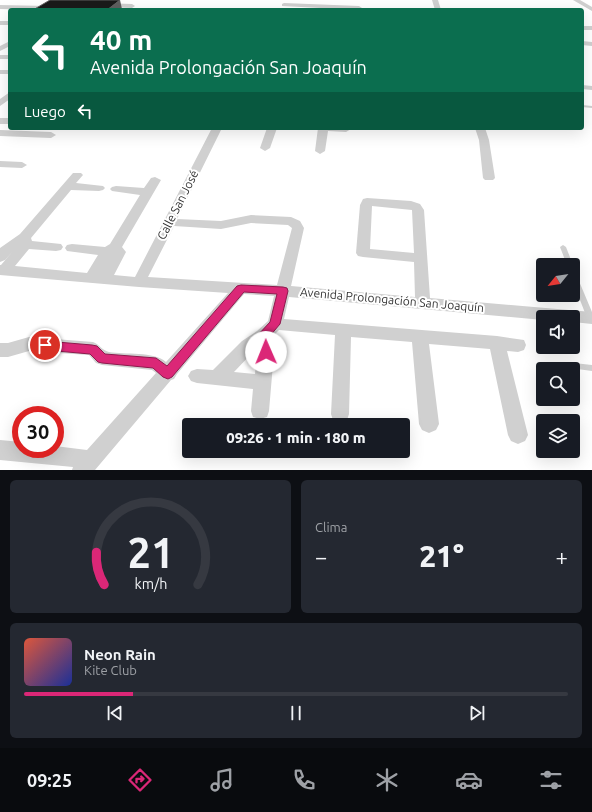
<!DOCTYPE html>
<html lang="es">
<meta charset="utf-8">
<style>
:root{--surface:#171b24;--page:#242831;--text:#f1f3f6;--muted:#9ea1a6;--line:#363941;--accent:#db2777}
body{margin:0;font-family:Ubuntu,sans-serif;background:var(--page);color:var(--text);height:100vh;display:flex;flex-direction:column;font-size:15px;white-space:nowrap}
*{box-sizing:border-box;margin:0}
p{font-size:13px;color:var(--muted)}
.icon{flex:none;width:22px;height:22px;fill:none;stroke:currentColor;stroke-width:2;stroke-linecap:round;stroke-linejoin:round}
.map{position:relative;height:470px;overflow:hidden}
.details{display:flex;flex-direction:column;gap:10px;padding:10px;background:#0d0f14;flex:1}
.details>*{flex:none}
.hud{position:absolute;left:8px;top:8px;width:576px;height:122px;border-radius:4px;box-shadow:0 4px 16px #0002;background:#0b6e4f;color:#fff;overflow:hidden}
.needle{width:26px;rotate:240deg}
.fabs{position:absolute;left:536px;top:258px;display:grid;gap:8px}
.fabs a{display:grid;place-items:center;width:44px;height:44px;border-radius:4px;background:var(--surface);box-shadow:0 4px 16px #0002;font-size:20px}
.speed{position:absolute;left:12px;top:406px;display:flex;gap:8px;font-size:20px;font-weight:700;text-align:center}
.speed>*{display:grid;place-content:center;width:52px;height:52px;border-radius:50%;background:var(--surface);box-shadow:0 4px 16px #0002;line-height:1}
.speed .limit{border:6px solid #d22;background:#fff;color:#111}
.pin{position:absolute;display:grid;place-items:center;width:34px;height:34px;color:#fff;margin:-17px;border:2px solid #fff;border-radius:50%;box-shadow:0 1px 4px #0007}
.me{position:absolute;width:44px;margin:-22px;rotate:359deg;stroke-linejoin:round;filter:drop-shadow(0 0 3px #0008)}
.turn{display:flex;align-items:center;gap:14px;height:84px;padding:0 16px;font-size:18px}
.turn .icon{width:52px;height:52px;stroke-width:2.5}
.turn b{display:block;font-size:28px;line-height:34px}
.then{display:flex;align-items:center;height:38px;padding:0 16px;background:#0003;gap:8px;font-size:15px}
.big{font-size:30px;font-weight:800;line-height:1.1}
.details .card{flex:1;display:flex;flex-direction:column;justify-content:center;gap:6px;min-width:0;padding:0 14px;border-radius:6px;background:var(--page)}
.details .dial{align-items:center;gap:0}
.dial svg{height:104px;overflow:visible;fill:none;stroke:var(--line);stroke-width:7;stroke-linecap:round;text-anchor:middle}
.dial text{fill:var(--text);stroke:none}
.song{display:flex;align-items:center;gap:12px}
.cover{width:48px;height:48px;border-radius:6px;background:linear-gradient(135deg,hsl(10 70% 55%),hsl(230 70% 35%))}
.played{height:4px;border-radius:2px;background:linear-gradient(90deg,var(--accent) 20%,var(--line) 20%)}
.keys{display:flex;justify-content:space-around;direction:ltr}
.heat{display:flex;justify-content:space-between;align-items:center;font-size:22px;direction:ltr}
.details .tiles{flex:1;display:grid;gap:10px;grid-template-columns:1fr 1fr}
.card:last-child{grid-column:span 2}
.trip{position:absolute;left:182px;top:418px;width:228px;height:40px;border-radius:4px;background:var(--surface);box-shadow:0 4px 16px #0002;font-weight:800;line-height:40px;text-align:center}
.dock{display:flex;height:64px;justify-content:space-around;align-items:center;background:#090b0e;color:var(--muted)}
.dock .icon{width:28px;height:28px}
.dock .on{color:var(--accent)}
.dock b{font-size:18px;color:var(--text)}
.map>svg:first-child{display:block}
</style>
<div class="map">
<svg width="592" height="470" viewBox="0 0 592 470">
<rect width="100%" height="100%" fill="#fff"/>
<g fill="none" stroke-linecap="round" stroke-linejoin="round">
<!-- lane -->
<g fill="#d0d0d0" fill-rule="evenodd">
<path d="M582 105 592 106V108L582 107Z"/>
<path d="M563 245 566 247 573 265H567L560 247Z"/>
<path d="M573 272H575L576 274 592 312V320H588L587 318 573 282Z"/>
<path d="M565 362 592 365V371L562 367 561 365 562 363Z"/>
</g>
<!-- street -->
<g fill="#d0d0d0" fill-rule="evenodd">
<path d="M81 0H96L102 3 132 4 135 6 132 8 101 7 93 3Z"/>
<path d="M432 0H438L441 10H435Z"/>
<path d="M573 0H580L592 7V11Z"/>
<path d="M284 3 359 6 362 8 359 10 282 6V4Z"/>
<path d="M0 5 46 6 49 8 46 10 0 9Z"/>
<rect x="0" y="21" width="10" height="4"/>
<rect x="582" y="26" width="10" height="4"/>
<path d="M10 41V46L0 51V46Z"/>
<path d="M582 41 592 42V46L582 45Z"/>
<rect x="0" y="55" width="10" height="4"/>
<rect x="0" y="70" width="10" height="4"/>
<path d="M582 85 592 86V90L582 89Z"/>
<path d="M10 92V99L0 106V99Z"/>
<rect x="0" y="118" width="10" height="6"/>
<path d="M212 128H222L177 219 221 221 251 215 291 217 300 221 304 228 291 286 415 297 414 262 363 257 358 256 356 253 360 205 363 199 367 198 411 201 420 204 424 210 430 298 592 312V324L573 322V317H543V320L289 297 284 319 497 336 524 340 526 345 524 350 518 352 507 351 528 435 525 441 518 444 511 441 508 435 490 349 429 344 439 424 436 430 429 433 422 430 419 424 412 342 351 337 349 414 347 420 340 423 333 420 331 414 335 335 279 330 271 338 274 352 269 411 267 417 260 419 253 417 251 411 253 389 197 383 191 381 188 376 191 371 197 369 213 370 242 341 257 331 268 321 274 296 244 294 177 374 174 379 171 380 95 470H72L73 467 0 460V440L21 442V449H55V446L87 450 156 373 152 370 102 365 96 363 89 355 29 351 8 357H0V343H8L29 337 93 342C99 344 103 351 109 352 125 355 154 351 166 362L228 293 139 287 0 275V265H1L13 251 5 260 0 262V248L20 234 73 173H81L83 175 76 183 103 186 105 188 103 190 99 191 71 190 31 238 32 241 61 244 63 247 61 250 56 251 29 249 15 266 87 273 98 255 67 251 65 248 67 245 72 244 105 247 110 244 140 195 112 191 110 189 112 187 116 186 144 188 151 178 155 177 161 180 122 247 126 252 114 275 135 277ZM372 206 412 210 414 253 370 249ZM251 223 288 225 292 228 277 285 148 277 174 226 221 229ZM257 349 255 374 234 372 254 351Z"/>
<path d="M267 128H277L270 148 265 151 260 148Z"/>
<path d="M318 128H350L351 129 346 132 328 131 325 151 320 154 315 151Z"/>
<path d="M475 128H485L489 140 495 178 493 180H485L483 178 479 140Z"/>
<path d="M0 130 51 132 56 135 51 138 0 136Z"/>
<path d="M0 161 22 162 27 165 22 168 0 167Z"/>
</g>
</g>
<!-- shaded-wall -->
<path fill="#5f5f5f" d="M120 0 122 9 121 10H107Z"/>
<!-- building -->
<path fill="#1a1a1a" stroke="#5f5f5f" d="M50 0H120L107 10H33Z"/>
<!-- route -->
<path fill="#db2777" stroke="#8e194d" d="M241 285 283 287 287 288 288 291 280 324 269 337 272 352 270 355 266 357 262 355 257 336 270 322 277 294 244 292 172 377 168 379 163 377 153 368 102 363 98 362 90 354 45 350 41 349 39 345 41 342 45 341 92 345 97 346 105 354 156 358 167 366 237 286Z"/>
<g text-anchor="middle" stroke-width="4" stroke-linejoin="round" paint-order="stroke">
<!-- street labels -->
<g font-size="12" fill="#333" stroke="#fff">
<text transform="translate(178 205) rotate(-63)" y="4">Calle San José</text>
<text transform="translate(392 300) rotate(5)" y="4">Avenida Prolongación San Joaquín</text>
</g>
</g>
</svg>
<div class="fabs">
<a><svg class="needle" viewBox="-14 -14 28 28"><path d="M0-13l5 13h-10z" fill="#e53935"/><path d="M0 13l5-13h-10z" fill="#9ea1a6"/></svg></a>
<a><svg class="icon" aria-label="sound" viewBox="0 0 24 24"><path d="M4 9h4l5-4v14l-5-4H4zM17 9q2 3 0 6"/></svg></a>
<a><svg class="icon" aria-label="search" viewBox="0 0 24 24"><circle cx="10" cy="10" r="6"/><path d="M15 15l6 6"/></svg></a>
<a><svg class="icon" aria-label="layers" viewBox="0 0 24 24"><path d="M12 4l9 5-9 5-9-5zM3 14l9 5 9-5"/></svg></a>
</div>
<div class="speed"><div class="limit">30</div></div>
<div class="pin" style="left:45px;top:345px;background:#d93025"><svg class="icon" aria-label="arrive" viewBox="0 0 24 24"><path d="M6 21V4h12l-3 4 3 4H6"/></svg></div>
<svg class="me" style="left:266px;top:352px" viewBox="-20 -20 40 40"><circle r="19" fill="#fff"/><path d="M0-13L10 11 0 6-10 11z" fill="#db2777"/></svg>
<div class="trip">09:26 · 1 min · 180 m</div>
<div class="hud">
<div class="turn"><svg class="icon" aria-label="left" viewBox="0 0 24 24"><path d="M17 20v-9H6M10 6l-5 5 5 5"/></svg><div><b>40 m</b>Avenida Prolongación San Joaquín</div></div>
<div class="then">Luego<svg class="icon" aria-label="left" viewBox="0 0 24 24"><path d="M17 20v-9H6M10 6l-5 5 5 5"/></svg></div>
</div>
</div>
<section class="details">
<div class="tiles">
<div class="card dial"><svg viewBox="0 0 100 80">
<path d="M14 69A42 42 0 1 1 86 69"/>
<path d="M14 69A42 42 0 0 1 8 44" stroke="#db2777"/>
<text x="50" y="56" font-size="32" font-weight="700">21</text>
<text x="50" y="72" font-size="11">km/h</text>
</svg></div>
<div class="card"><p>Clima</p>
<div class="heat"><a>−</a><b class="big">21°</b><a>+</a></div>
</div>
<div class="card">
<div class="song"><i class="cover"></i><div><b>Neon Rain</b><p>Kite Club</p></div></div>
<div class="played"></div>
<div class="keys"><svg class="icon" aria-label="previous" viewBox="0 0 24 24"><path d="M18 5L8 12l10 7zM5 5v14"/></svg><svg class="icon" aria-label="pause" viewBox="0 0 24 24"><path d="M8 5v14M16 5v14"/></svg><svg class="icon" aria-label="next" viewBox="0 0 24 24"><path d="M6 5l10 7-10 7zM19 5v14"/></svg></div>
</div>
</div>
</section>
<nav class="dock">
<b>09:25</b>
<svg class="icon on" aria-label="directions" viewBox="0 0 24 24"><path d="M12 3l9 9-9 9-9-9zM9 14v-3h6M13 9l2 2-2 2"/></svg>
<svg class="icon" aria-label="music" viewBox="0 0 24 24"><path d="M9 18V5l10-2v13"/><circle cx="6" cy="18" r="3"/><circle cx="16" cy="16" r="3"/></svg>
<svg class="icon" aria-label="phone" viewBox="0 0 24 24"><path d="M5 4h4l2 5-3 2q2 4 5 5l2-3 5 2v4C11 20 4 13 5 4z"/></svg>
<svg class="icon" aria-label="climate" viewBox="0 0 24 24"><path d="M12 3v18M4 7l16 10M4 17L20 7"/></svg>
<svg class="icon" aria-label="car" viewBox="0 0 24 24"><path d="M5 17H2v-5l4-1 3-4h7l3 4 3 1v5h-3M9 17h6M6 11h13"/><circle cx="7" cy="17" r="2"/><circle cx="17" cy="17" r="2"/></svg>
<svg class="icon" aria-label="filters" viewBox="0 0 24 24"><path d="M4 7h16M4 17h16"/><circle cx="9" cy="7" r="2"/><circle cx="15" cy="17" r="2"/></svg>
</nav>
